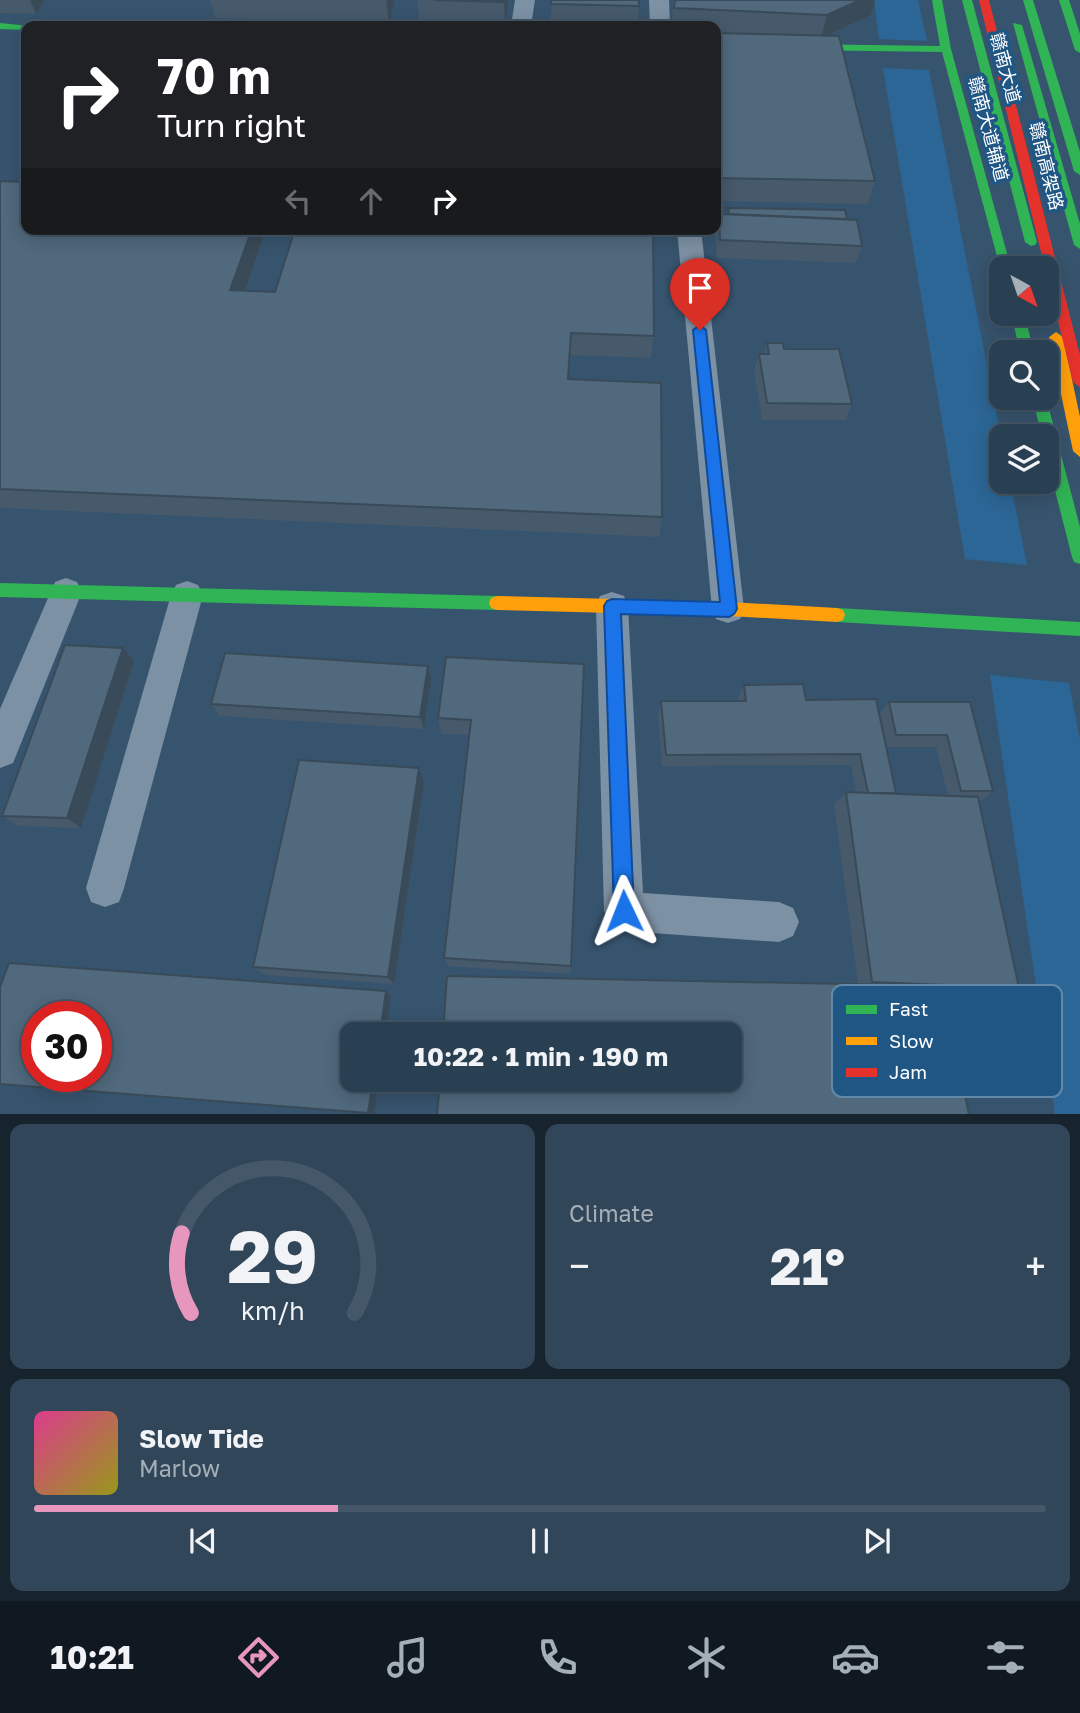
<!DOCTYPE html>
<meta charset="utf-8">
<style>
:root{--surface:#293f52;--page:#314659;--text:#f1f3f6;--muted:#a5afb8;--line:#455869;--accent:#e797bd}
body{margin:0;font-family:"Golos Text","Noto Sans SC",sans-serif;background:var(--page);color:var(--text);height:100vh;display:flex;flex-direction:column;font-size:26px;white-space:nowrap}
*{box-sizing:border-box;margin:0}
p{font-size:23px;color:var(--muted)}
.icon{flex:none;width:38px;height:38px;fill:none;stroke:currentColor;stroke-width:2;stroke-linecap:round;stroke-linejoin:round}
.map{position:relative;height:1114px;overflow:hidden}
.side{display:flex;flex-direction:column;gap:10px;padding:10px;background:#17232d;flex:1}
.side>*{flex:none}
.top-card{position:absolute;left:21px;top:21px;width:700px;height:214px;border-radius:14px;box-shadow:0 4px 18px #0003,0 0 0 2px var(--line);background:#202124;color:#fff;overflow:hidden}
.needle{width:46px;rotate:140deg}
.controls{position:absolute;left:989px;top:256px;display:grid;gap:14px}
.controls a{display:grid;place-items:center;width:70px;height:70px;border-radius:14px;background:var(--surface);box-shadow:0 4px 18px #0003,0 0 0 2px var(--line);font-size:35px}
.speed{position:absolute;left:21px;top:1001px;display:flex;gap:14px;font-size:35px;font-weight:700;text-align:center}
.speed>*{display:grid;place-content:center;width:91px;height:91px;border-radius:50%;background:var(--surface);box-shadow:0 4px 18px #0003,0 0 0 2px var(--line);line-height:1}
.speed .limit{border:10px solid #d22;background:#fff;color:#111}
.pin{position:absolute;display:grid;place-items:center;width:60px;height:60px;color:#fff;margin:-72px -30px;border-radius:50% 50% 50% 0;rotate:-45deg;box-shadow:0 0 7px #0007}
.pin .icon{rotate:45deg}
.me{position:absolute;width:77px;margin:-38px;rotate:358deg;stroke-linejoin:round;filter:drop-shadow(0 0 5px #0008)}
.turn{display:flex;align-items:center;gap:24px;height:147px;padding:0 21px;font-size:32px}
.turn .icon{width:91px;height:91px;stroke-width:2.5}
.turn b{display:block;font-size:49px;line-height:60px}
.lanes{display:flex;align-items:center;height:66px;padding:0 21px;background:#0003;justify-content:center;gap:35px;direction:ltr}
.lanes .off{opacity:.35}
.big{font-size:52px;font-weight:700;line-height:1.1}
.side .card{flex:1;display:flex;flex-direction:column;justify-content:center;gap:10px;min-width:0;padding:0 24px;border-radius:14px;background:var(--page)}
.side .dial{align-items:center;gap:0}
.dial svg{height:182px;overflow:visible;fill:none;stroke:var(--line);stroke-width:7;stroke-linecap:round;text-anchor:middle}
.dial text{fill:var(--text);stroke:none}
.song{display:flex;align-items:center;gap:21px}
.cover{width:84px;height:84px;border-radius:10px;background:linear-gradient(135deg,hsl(330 70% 55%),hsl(60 70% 35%))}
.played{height:7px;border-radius:4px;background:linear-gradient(90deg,var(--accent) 30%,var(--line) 30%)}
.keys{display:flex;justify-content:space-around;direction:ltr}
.heat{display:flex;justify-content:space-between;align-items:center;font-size:38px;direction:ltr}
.side .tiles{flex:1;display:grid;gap:10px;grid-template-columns:1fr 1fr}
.card:last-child{grid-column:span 2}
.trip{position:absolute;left:340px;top:1022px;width:402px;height:70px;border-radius:14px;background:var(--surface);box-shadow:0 4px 18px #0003,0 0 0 2px var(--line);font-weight:700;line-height:70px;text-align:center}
.dock{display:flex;height:112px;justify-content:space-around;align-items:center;background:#101921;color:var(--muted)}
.dock .icon{width:49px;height:49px}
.dock .active{color:var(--accent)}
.dock b{font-size:32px;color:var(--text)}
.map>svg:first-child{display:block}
</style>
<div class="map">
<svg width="1080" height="1115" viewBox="0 0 1080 1115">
<rect width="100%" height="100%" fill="#37546e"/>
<!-- green -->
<g fill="#2c6696">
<path d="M874 0H918L927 41 879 39Z"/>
<path d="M883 68 929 70 1001 436V481H1010L1027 565 965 559Z"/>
<path d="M990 675 1069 683 1080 740V1114H1055Z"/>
</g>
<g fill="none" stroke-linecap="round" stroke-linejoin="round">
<!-- street -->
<g fill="#7d91a4" fill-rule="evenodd">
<path d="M515 0H535L531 26H511Z"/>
<path d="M649 0H669L670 26H650Z"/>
<path d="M677 229H701L744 609 740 619 728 623 716 619 712 609Z"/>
<path d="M66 578 77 582 82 592 13 763 0 768V709L55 582Z"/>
<path d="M187 581 198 585 203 595 124 888 119 902 105 907 91 902 86 888 171 595 176 585Z"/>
<path d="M612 592 624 596 628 606 643 893 779 902 793 908 799 922 793 936 779 942 624 931 610 925 604 911 596 606 600 596Z"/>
</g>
<!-- fast -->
<g fill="#30b455" fill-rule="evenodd">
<path d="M932 0H942L951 49 1011 268H1001V271L942 52 716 49V43L940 46Z"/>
<path d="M962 0H972L1037 242 1035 245 1031 246 1025 242Z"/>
<path d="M1023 0H1033L1080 152V175L1074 171Z"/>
<path d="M1059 0H1069L1080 34V53L1075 50Z"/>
<path d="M0 23 30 26H26V30L0 29Z"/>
<path d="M1013 23 1022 25 1080 224V249L1074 245Z"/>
<path d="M1011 313H1024L1034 352H1020Z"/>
<path d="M1032 397H1046L1080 527V564L1074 562 1072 557 1046 455V436H1042Z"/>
<path d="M0 583 497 596 503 598 505 603 503 608 497 610 0 597Z"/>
<path d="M837 608 1080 622V636L837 622 831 620 829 615 831 610Z"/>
</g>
<!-- slow -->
<g fill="#ff9f0a" fill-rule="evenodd">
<path d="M1056 332 1063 337 1080 417V457L1073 451 1049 337Z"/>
<path d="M497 596 728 602 837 608 843 610 845 615 843 620 837 622 728 616 497 610 491 608 489 603 491 598Z"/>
</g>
<!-- jam -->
<path fill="#e5322d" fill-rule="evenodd" d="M979 0H989L1080 355V387L1073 382Z"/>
</g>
<!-- wall -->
<g fill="#465a6c">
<path d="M0 0H45L36 14 0 13Z"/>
<path d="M210 0H395L389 22 215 18Z"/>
<path d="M417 0H508L505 24 419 22Z"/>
<path d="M551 0 639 6 637 26H551Z"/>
<path d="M673 0H875L871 15 826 36 875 181 868 204 716 201V33L737 34 716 33V26H672Z"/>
<path d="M0 181 26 229H266L246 291 654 336 651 358 570 355 568 379 662 517 659 537 0 508Z"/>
<path d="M728 208 847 219 862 246 856 263 717 258 715 232 719 214H727Z"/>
<path d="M767 343 784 349 852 404 846 420H762L754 371 759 354H764Z"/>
<path d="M123 648 134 661 81 828 18 826 2 816Z"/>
<path d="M446 657 571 966 569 974 448 966 444 958 469 735 441 734 438 718Z"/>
<path d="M431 679 424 729 220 716 211 704Z"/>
<path d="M744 685 806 700 876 699 896 793 895 794 948 796 936 747H886L879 714 889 702H970L993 791 981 801H979L1019 988 999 995 946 993 858 984 834 805 846 792H856L851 765 662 766 658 713 661 701H739L738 697Z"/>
<path d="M419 768 424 782 394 984 265 975 253 967Z"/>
<path d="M0 987 386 991 391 996 352 1080H379L374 1114 0 1085Z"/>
</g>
<!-- shaded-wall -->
<g fill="#394a58">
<path d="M30 0H45L36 14Z"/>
<path d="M386 0H395L389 22Z"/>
<path d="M504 0H508L505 24Z"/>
<path d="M860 0H875L871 15 821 38 827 15Z"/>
<path d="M252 229H266L238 313 230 290Z"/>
<path d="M123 648 134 661 81 828 67 818Z"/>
<path d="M428 666 431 679 424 729 420 717Z"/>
<path d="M419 768 424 782 394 984 388 977Z"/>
<path d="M386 991 391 996 386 1034H380Z"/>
<path d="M373 1080H379L374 1114 368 1113Z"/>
</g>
<!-- building -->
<g fill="#51697d" stroke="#394a58" stroke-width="2" fill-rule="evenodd">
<path d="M434 0H504V2Z"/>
<path d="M551 0H639V6L551 4Z"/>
<path d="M675 0H860L827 15 674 8Z"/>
<path d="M226 22 390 26H224Z"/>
<path d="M716 33 839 36 875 181 716 178Z"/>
<path d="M0 181 26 182V229H252L230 290 275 292 295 229H653L654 336 571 333 568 379 661 383 662 517 0 489Z"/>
<path d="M728 208 845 210 847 219 729 214Z"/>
<path d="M719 214 857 220 862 246 720 240Z"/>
<path d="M767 343H783L784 349H839L852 404 767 403 759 354H769Z"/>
<path d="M65 645 123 648 67 818 2 816Z"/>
<path d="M225 653 428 666 420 717 211 704Z"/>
<path d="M446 657 584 664 571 966 444 958 471 720 438 718Z"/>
<path d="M803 684 806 700 876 699 896 793H868L860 754 666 755 661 701H746L744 685Z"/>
<path d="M889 702H970L993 791H961L947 735H896Z"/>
<path d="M299 760 419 768 388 977 253 967Z"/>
<path d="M846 792 978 797 1019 988 872 982Z"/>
<path d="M9 963 386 991 380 1034H352V1080H373L368 1113 0 1084V987ZM37 1017H96V1076H37Z"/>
<path d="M447 976 944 986 969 1115H437L440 1080H730V1034H443Z"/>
</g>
<!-- route -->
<path fill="#1a73e8" stroke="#114b97" stroke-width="2" d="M700 325 706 330 737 609 734 614 729 617 621 614 634 911 631 918 624 921 617 918 614 911 604 606 607 601 612 599 720 602 693 330Z"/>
<g text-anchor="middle" stroke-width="7" stroke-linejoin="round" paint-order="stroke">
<!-- far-street labels -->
<g font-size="18" fill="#fff" stroke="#205684">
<text transform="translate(1005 68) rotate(75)" y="6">赣南大道</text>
<text transform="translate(988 129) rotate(75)" y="6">赣南大道辅道</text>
<text transform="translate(1046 166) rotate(76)" y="6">赣南高架路</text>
</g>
</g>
<!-- legend -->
<rect x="832" y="985" width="230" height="112" rx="10" fill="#205684" stroke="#6389a9" stroke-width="2"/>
<rect x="846" y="1005" width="31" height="9" fill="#30b455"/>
<rect x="846" y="1037" width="31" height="8" fill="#ff9f0a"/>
<rect x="846" y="1068" width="31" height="9" fill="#e5322d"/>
<g font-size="19" fill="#fff">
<text x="889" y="1016">Fast</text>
<text x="889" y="1048">Slow</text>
<text x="889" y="1079">Jam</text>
</g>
</svg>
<div class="controls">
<a><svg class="needle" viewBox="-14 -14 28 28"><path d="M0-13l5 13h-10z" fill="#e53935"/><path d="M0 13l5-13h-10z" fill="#a5afb8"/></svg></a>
<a><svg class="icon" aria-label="search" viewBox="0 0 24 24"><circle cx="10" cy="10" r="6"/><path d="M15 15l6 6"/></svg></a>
<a><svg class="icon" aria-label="layers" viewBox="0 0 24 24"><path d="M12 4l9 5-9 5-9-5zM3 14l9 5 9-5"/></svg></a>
</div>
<div class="speed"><div class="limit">30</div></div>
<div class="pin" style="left:700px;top:330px;background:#d93025"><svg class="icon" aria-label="arrive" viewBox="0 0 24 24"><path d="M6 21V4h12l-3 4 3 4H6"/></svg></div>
<svg class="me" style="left:624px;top:911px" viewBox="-20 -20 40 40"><path d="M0-17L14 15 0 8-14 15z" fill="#1a73e8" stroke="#fff" stroke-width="4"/></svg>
<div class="trip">10:22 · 1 min · 190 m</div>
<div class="top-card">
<div class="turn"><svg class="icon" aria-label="right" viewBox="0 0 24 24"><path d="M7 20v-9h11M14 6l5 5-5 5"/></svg><div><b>70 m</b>Turn right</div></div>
<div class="lanes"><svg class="icon off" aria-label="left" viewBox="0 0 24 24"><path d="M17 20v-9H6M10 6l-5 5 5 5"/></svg><svg class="icon off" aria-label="ahead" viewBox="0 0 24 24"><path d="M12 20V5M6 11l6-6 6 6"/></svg><svg class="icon" aria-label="right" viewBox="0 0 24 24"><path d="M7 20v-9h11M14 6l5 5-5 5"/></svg></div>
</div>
</div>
<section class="side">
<div class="tiles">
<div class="card dial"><svg viewBox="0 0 100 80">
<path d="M14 69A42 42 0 1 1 86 69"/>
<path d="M14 69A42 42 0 0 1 10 34" stroke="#e797bd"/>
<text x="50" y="56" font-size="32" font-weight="700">29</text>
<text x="50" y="72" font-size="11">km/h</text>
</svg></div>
<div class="card"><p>Climate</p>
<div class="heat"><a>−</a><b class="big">21°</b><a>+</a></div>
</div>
<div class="card">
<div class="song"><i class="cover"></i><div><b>Slow Tide</b><p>Marlow</p></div></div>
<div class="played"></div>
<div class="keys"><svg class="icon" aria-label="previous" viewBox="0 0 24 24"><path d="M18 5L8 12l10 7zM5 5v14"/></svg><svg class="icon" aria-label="pause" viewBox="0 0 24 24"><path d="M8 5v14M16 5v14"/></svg><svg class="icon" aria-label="next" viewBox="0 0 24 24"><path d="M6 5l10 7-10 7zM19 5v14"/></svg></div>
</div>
</div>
</section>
<nav class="dock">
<b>10:21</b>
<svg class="icon active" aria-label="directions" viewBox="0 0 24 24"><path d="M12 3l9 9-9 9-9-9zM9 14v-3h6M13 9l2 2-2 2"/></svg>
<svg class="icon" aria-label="music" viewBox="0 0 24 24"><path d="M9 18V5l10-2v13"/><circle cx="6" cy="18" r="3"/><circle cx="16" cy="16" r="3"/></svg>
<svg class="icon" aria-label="phone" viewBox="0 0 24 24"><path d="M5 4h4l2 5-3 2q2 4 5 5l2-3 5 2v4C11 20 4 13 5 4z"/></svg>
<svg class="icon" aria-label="climate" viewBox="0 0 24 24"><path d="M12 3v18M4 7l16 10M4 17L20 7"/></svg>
<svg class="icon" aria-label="car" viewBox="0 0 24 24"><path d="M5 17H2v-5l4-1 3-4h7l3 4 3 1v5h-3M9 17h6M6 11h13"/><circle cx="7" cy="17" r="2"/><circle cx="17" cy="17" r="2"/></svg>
<svg class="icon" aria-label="filters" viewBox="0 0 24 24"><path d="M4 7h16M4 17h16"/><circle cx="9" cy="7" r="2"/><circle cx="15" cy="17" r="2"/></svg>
</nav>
